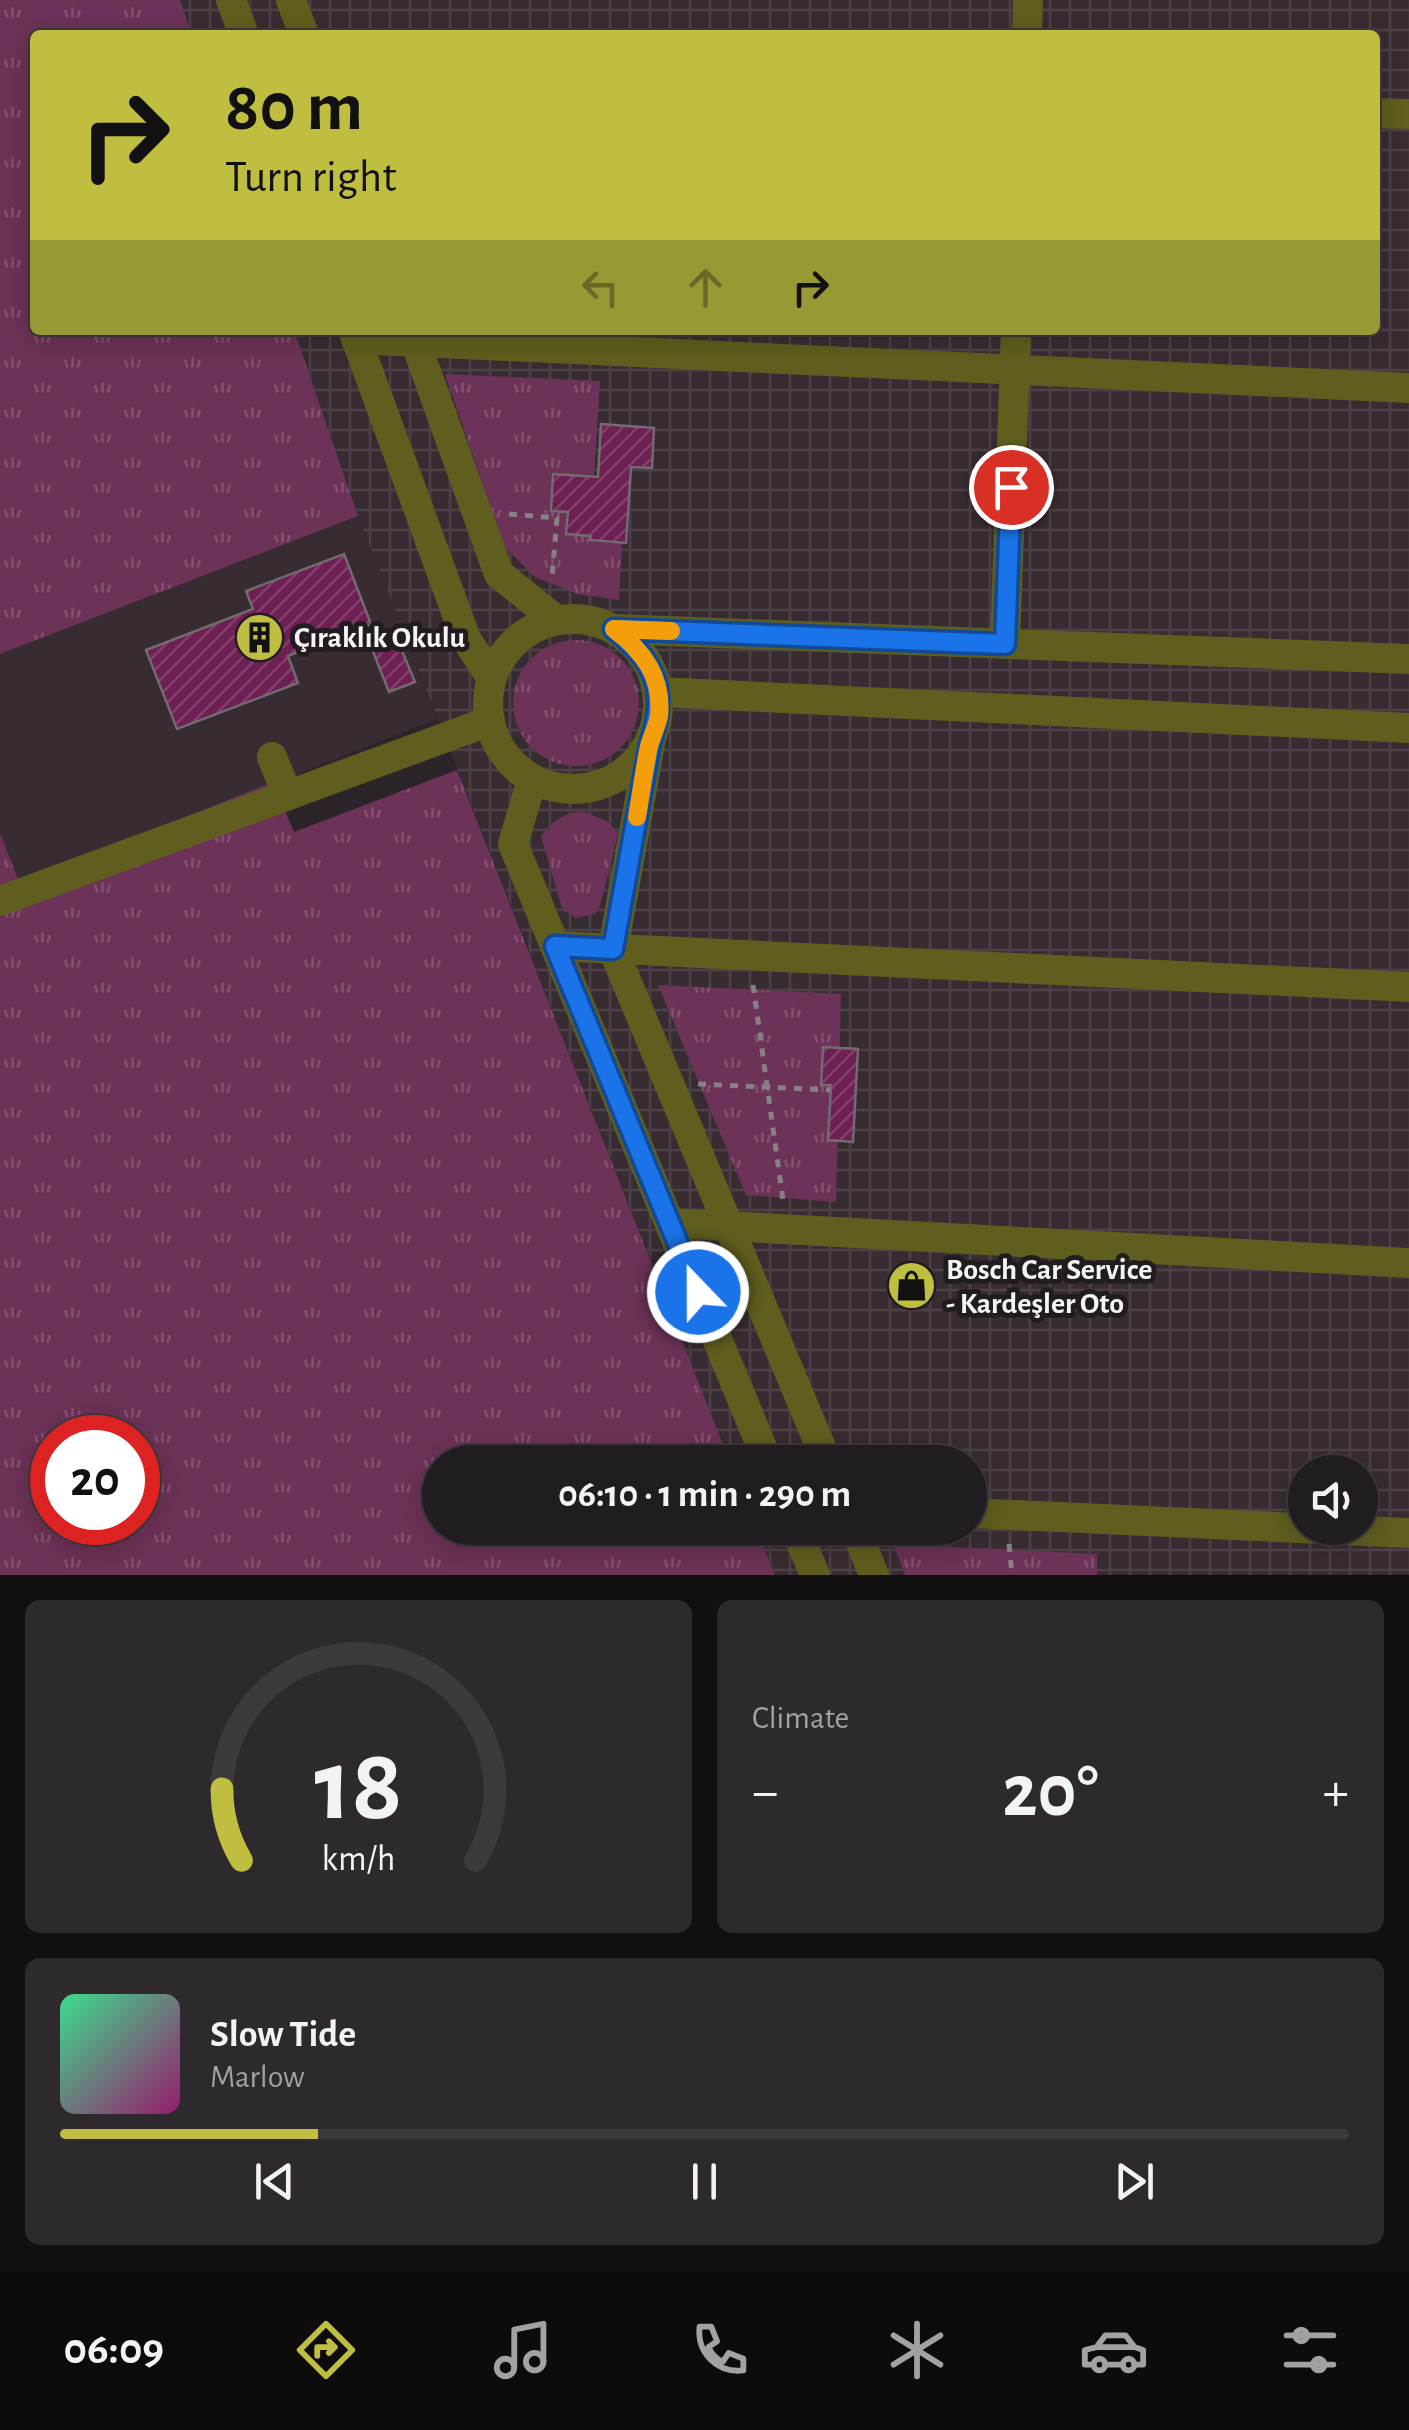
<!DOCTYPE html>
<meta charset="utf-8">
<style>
:root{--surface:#201c1f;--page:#2d292c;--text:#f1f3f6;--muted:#a2a1a4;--line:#3d3a3d;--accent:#bfbe41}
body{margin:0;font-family:"Alegreya Sans",sans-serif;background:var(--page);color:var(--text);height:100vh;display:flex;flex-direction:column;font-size:38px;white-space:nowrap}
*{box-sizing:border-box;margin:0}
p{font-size:32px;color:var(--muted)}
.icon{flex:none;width:55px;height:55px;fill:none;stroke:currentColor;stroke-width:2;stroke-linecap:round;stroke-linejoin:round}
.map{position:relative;height:1575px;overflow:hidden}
.side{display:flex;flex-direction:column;gap:25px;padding:25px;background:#120f11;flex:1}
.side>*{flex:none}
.guide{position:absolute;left:30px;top:30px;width:1350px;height:305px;border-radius:10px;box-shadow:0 5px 25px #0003,0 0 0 2px var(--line);background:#bfbe41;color:#111;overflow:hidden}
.buttons{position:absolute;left:1288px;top:1455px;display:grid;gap:20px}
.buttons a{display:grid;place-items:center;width:90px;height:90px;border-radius:50%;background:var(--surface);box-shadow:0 5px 25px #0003,0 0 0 2px var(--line);font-size:50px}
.speed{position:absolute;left:30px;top:1415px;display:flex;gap:20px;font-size:50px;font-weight:700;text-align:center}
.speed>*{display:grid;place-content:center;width:130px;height:130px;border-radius:50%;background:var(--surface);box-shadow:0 5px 25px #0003,0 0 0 2px var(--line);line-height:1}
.speed .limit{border:15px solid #d22;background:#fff;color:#111}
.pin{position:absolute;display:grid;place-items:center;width:85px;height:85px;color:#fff;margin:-42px;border:5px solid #fff;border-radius:50%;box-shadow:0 2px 10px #0007}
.me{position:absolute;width:110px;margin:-55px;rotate:338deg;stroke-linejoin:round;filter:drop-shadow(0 0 8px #0008)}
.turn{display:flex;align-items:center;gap:35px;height:210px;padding:0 30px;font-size:45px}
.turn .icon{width:130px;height:130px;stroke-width:2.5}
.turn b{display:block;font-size:70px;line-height:85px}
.lanes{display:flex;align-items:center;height:95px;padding:0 30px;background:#0003;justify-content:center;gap:50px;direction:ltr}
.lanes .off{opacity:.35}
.big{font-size:75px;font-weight:700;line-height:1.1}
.side .tile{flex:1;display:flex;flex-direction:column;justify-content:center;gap:15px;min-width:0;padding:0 35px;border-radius:15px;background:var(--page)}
.side .dial{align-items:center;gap:0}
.dial svg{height:260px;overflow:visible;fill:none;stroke:var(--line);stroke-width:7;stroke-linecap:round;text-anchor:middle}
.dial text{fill:var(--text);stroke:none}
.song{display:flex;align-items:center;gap:30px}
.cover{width:120px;height:120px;border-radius:15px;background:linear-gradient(135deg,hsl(150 70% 55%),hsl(320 70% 35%))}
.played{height:10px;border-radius:5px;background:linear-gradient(90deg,var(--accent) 20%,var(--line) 20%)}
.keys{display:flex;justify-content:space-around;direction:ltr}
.heat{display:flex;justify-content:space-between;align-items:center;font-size:55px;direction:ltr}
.side .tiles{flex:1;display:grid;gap:25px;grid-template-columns:1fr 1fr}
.tile:last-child{grid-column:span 2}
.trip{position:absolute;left:422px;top:1445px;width:565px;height:100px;border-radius:50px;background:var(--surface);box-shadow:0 5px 25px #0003,0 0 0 2px var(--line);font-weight:700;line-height:100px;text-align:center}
.menu{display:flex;height:160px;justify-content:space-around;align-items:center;background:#0d0b0c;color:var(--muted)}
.menu .icon{width:70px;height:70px}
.menu .on{color:var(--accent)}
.menu b{font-size:45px;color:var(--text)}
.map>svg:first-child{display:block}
</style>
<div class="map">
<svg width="1409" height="1575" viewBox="0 0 1409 1575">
<defs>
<pattern id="industrial-grid" width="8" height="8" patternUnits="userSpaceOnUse" patternTransform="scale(2.5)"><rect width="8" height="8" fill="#382c33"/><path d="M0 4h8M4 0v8" fill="none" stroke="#4c4147"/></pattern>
<pattern id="grass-tufts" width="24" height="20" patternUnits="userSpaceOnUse" patternTransform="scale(2.5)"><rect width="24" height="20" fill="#6c3257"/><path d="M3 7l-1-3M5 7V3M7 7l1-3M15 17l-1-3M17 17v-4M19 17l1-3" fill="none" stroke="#825070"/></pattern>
<pattern id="building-hatch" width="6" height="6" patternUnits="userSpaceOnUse" patternTransform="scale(2.5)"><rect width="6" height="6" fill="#6e1f54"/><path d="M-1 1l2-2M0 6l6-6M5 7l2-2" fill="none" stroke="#83406d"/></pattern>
</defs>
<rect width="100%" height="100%" fill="#2b2529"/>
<!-- built -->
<path fill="#382c33" d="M358 516 437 719 20 884 0 833V654Z"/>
<!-- industrial -->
<path fill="url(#industrial-grid)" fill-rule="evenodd" d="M180 0H1409V1575H775L756 1528H970V1462H730L358 516 294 330H1375V35H192ZM1305 1472H1360V1528H1305Z"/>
<!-- grass -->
<g fill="url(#grass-tufts)" fill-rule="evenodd">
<path d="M0 0H180L192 35H35V330H294L358 516 0 654Z"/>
<path d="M445 374 600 381 590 540 622 542 619 600 577 594 535 577 504 546Z"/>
<circle cx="576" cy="703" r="63"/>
<path d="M457 770 730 1462H440V1528H756L775 1575H0V833L20 884 273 782 294 832ZM52 1438H138V1522H52Z"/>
<path d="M582 811 609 822 618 834 600 906 595 914 576 918 562 908 541 836C553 821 562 814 582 811Z"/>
<path d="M658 985 841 994 836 1202 746 1195Z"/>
<path d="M893 1544 1097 1554V1575H905Z"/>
</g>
<!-- building -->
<g fill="url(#building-hatch)" stroke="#726b6f" stroke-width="2.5">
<path d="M601 424 654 428 652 468 631 467 626 543 590 540 591 536 566 534 568 512 551 511 553 474 598 477Z"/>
<path d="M344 554 371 624 288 656 298 683 177 729 146 650 253 609 246 591Z"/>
<path d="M393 629 415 682 389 692 368 639Z"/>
<path d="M823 1047 858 1049 853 1142 828 1140 831 1085H821Z"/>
</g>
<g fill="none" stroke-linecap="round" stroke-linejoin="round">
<!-- path -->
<g stroke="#878185" stroke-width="5" stroke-dasharray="8 8" stroke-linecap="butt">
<path d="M509 514 557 518 552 578"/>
<path d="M753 985 783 1200"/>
<path d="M698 1084 830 1090"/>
<path d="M1009 1544 1012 1575"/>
</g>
<!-- minor -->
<g stroke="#5f5e1f" stroke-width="30">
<path d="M231 0 244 35"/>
<path d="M291 0 304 35"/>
<path d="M1027 35 1028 0"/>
<path d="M1375 113 1409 114"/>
<path d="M353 330 466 639 491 677"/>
<path d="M411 330 499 574 556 620"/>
<path d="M356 339 1409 388"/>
<circle cx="573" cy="704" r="85"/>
<path d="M614 629 1409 659"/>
<path d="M1005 644 1016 330"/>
<path d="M659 692 1409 728"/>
<path d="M650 744 613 949 827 1462"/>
<path d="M272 757 287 794"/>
<path d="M532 780 513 844 768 1462"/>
<path d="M0 901 490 721"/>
<path d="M555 946 1409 987"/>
<path d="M670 1223 1409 1263"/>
<path d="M970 1513 1409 1533"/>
<path d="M795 1528 815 1575"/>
<path d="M855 1528 874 1575"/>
</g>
</g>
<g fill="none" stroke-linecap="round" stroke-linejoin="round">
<defs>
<path id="route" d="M698 1292 555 946 613 949 650 744C668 693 657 662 614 629L1005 644 1011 487"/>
</defs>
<!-- route casing -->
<use href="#route" stroke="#114b97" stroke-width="25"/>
<!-- route -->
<use href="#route" stroke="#1a73e8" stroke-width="18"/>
<!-- slow -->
<path stroke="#f59e0b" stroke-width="18" d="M637 817C641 794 644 770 649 746 652 736 657 726 659 716 663 677 643 651 614 629L671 631"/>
</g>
<!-- icons -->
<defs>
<symbol id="building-disc" viewBox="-11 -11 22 22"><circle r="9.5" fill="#bfbe41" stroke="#211c1f"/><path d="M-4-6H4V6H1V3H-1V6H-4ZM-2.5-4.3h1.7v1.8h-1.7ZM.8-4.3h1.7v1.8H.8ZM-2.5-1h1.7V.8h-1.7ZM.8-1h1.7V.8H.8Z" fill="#111"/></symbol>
<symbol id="shop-disc" viewBox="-11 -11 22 22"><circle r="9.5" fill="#bfbe41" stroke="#211c1f"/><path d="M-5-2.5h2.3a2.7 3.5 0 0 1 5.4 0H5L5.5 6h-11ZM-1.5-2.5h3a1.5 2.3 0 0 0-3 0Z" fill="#111"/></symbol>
</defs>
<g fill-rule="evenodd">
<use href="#building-disc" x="232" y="610" width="55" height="55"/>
<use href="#shop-disc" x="884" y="1258" width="55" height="55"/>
</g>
<g text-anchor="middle" stroke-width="10" stroke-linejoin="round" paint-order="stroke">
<!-- poi labels -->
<g font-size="30" font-weight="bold" fill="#f7f3f5" stroke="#211c1f" text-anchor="start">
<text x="294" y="647">Çıraklık Okulu</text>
<text x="946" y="1279">Bosch Car Service<tspan x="946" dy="34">- Kardeşler Oto</tspan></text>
</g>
</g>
</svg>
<div class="buttons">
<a><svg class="icon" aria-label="sound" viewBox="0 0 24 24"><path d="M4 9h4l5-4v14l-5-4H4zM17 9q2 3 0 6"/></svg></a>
</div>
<div class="speed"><div class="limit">20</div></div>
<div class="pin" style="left:1011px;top:487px;background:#d93025"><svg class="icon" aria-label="arrive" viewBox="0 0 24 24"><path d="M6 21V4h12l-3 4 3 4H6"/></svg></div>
<svg class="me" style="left:698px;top:1292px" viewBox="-20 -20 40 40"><circle r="17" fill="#1a73e8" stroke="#fff" stroke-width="3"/><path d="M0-11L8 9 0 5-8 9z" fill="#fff"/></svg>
<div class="trip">06:10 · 1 min · 290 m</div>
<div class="guide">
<div class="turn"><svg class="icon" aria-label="right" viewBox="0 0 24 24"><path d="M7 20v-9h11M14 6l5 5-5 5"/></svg><div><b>80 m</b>Turn right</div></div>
<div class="lanes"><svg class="icon off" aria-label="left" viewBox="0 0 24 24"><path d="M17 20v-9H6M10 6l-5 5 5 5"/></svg><svg class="icon off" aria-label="ahead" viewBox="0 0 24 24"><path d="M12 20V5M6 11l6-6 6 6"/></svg><svg class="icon" aria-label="right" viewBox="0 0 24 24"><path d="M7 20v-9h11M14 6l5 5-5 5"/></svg></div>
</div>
</div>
<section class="side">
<div class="tiles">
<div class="tile dial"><svg viewBox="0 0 100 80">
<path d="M14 69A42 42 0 1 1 86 69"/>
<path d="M14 69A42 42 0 0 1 8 47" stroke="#bfbe41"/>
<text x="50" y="56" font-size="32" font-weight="700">18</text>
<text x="50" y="72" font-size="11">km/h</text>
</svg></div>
<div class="tile"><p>Climate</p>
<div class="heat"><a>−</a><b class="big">20°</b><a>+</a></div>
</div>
<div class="tile">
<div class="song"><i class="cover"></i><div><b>Slow Tide</b><p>Marlow</p></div></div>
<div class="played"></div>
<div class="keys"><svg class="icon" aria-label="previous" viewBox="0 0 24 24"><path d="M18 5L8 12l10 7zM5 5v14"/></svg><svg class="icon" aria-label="pause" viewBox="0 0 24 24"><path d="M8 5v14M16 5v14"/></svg><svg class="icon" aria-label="next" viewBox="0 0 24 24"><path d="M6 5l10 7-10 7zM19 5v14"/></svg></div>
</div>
</div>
</section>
<nav class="menu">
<b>06:09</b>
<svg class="icon on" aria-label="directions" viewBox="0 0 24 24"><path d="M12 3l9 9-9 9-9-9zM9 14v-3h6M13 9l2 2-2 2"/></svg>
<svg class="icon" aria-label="music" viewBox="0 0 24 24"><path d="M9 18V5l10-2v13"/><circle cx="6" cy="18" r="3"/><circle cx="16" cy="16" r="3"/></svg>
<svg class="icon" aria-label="phone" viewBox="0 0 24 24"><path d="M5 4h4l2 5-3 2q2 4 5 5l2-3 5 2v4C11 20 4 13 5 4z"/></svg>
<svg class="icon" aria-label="climate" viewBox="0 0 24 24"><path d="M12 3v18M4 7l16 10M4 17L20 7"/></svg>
<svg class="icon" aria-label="car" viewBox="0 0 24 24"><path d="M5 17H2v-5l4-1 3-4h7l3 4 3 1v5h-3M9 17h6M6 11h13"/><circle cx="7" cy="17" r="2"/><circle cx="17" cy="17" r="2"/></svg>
<svg class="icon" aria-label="filters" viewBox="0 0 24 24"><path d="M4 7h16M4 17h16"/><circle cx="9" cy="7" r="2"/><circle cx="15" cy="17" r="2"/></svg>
</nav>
